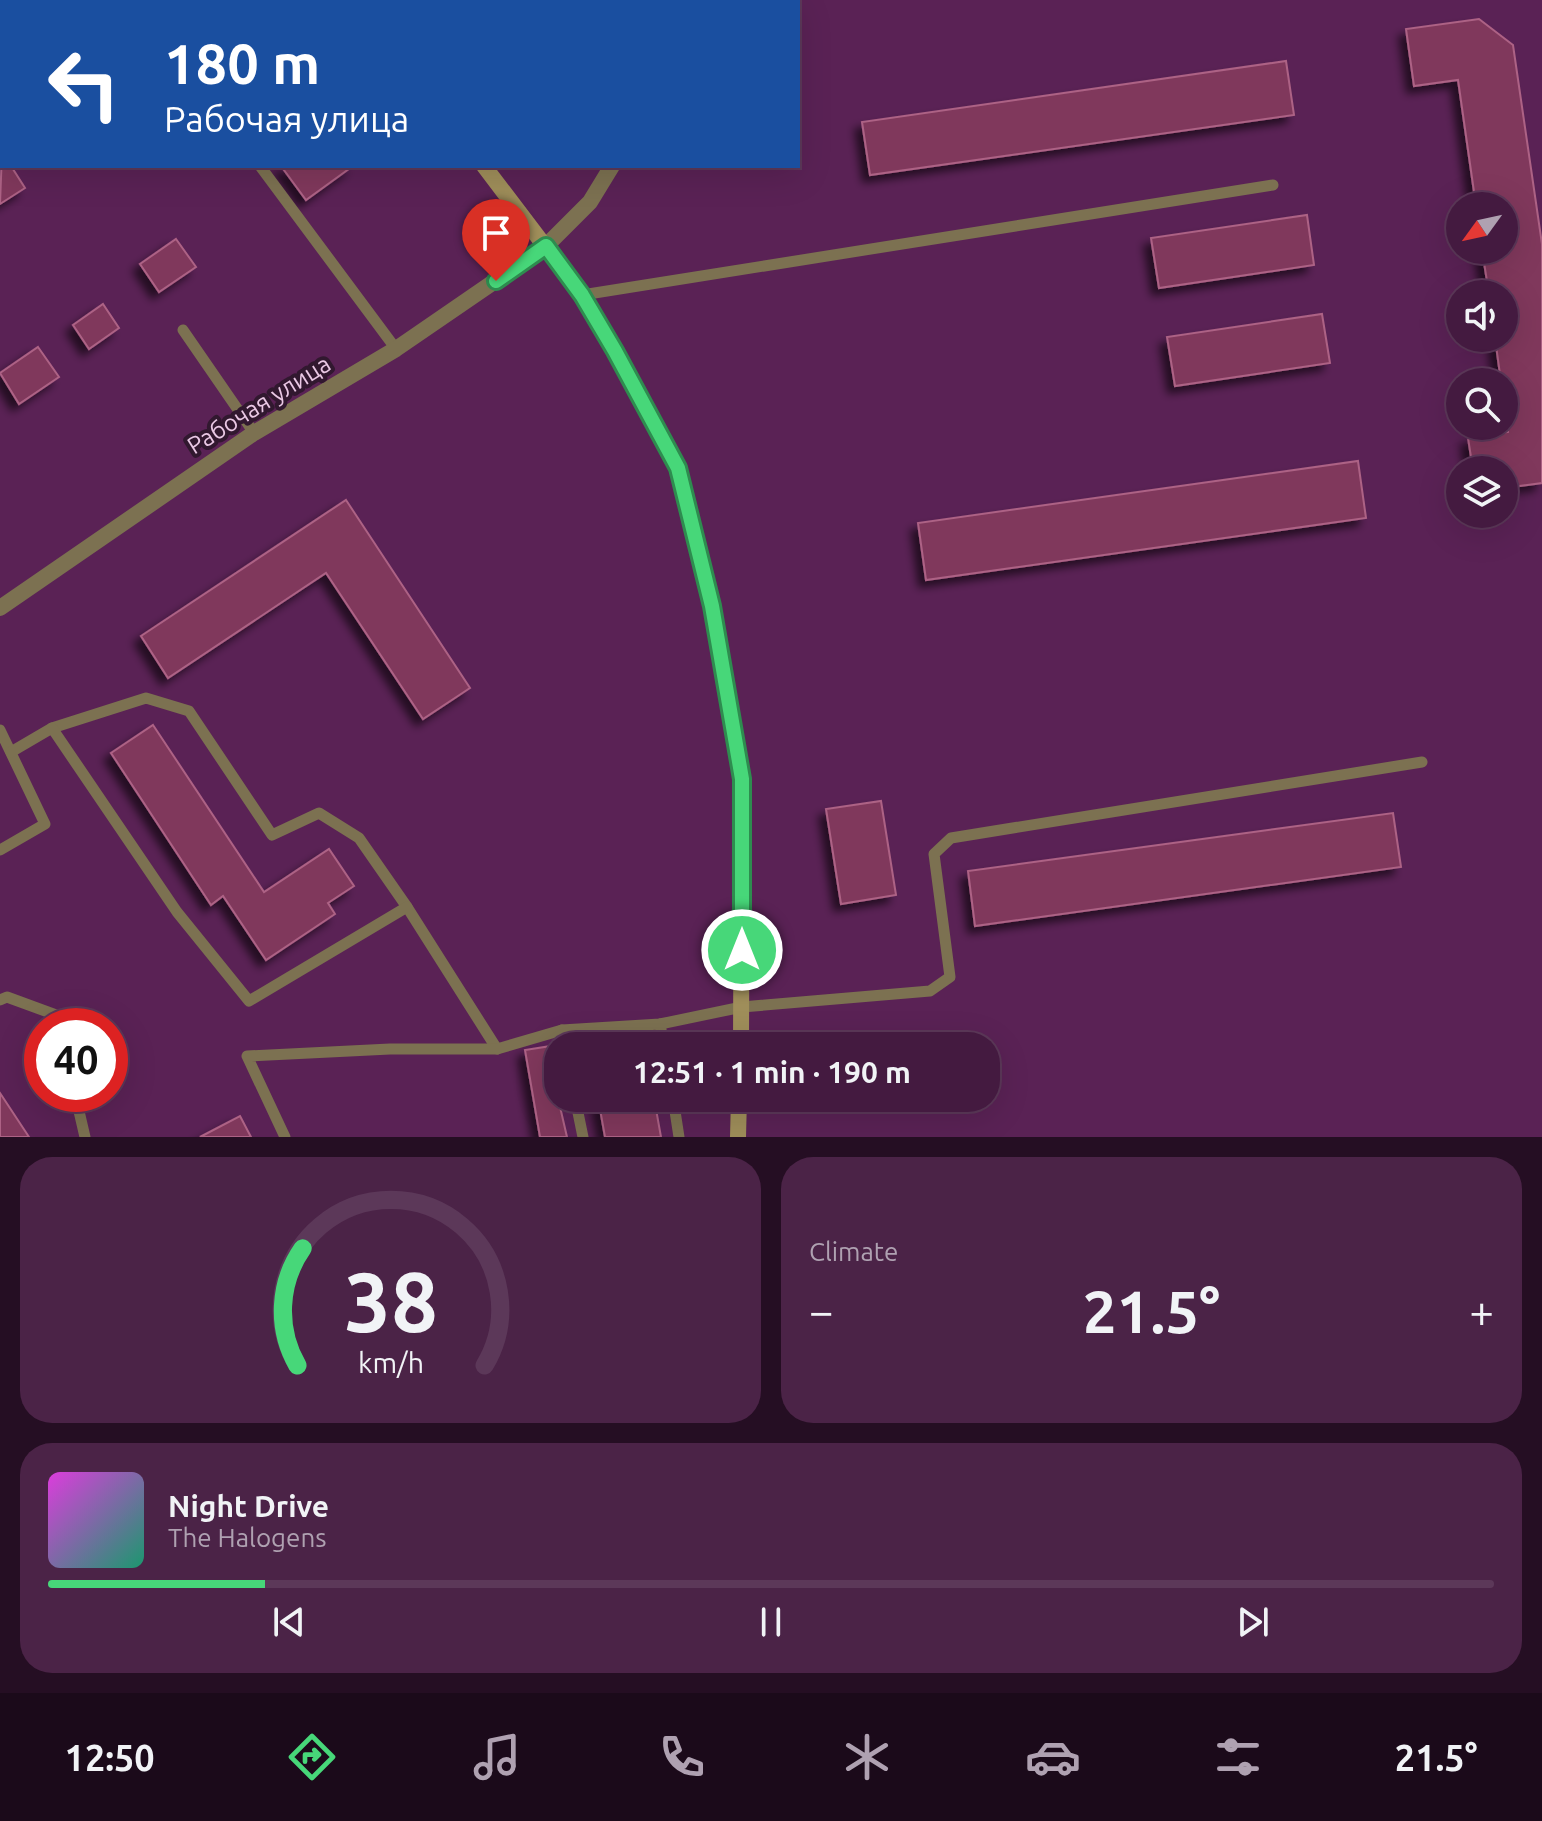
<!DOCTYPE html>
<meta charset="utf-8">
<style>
:root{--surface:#441a40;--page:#4b2347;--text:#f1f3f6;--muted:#afa1b1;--line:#5c3859;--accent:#47d779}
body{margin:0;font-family:Ubuntu,sans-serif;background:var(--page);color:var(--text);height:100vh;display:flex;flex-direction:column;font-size:30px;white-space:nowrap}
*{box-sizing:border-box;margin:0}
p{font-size:26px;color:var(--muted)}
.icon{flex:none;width:44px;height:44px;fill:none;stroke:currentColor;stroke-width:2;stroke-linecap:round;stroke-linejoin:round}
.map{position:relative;height:1137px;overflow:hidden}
.sheet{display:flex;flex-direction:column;gap:20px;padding:20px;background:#250e23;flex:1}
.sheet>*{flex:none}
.top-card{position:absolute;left:0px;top:0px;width:800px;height:168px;box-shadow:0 8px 32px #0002,0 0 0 2px var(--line);background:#1a4fa0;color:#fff;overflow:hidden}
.needle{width:52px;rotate:237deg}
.tools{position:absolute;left:1446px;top:192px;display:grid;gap:16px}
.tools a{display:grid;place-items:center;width:72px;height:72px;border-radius:50%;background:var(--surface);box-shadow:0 8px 32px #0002,0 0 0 2px var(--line);font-size:40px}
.speed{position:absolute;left:24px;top:1008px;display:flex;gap:16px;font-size:40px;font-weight:700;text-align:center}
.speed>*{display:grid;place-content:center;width:104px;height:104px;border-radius:50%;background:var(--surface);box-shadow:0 8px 32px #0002,0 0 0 2px var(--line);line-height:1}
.speed .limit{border:12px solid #d22;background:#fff;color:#111}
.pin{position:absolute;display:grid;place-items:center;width:68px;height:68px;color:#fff;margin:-82px -34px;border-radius:50% 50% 50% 0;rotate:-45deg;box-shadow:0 0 8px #0007}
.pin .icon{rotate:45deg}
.me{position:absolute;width:88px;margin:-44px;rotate:0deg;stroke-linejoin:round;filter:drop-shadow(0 0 6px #0008)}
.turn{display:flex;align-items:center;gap:28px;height:168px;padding:0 32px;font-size:36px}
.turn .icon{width:104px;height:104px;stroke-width:2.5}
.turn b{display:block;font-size:56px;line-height:68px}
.big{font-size:60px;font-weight:600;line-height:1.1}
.sheet .widget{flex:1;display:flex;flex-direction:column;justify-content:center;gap:12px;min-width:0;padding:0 28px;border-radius:32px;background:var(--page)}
.sheet .dial{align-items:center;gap:0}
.dial svg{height:208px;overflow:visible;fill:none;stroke:var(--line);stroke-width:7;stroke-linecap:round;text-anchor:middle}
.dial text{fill:var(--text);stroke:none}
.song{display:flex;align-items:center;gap:24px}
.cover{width:96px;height:96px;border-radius:12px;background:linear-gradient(135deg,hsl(300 70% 55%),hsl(160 70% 35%))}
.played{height:8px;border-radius:4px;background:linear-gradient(90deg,var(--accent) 15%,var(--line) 15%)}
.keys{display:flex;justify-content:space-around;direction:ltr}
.heat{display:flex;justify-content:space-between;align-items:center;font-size:44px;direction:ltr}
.sheet .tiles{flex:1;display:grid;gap:20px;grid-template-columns:1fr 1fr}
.widget:last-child{grid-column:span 2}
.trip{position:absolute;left:544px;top:1032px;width:456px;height:80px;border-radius:32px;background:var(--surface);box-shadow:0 8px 32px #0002,0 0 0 2px var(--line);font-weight:600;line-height:80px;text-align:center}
.tabs{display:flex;height:128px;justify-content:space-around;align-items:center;background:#1b0a1a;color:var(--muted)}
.tabs .icon{width:56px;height:56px}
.tabs .selected{color:var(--accent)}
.tabs b{font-size:36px;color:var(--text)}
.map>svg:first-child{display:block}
</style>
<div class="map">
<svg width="1542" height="1137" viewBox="0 0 1542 1137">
<defs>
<filter id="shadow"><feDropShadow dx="-7" dy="7" stdDeviation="4" flood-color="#0009"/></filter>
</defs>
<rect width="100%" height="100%" fill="#5a2255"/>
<!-- building -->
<g fill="#80395c" stroke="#ad6285" stroke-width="2" filter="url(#shadow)">
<path d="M1479 19 1513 45 1542 244V483L1504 488V470H1473L1468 438 1508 432 1504 382H1501L1495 338H1504V294H1489L1482 250H1504V206H1476L1458 80 1414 86 1406 29Z"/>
<path d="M1286 61 1294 115 870 175 862 122Z"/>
<path d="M2 152V166H11L25 188 0 204Z"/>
<path d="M281 166H353L306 200Z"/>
<path d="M1307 215 1314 265 1159 288 1151 238Z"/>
<path d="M176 239 196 267 159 292 140 264Z"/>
<path d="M103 304 119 328 89 349 73 325Z"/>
<path d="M1322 314 1330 363 1175 386 1167 337Z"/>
<path d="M38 347 59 377 19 404 0 373Z"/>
<path d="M1358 461 1366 518 926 580 918 523Z"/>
<path d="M346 500 470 688 423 719 326 573 168 678 141 636Z"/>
<path d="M153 725 264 892 329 849 354 886 328 903 335 914 266 960 223 896 211 905 111 753Z"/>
<path d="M881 801 896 895 841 904 826 809Z"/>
<path d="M1393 813 1401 867 975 926 968 871Z"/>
<path d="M642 1030 644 1046H588L587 1040Z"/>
<path d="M551 1046 558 1098 567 1137H540L525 1050Z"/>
<path d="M0 1093 29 1137H0Z"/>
<path d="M598 1098H654L661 1137H605Z"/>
<path d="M240 1116 251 1137H200Z"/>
</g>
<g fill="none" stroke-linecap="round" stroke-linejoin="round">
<!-- lane -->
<g stroke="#7c7151" stroke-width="11">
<path d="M125 0 127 2"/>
<path d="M109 2 110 0"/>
<path d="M0 119 2 118"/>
<path d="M260 166 396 349"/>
<path d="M582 295 1273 185"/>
<path d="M183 330 254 433"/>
<path d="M52 728 146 698 189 711 272 835 319 813 359 838 407 907"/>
<path d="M0 730 45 824 0 850"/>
<path d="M11 752 52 728 177 912 249 1001 407 907 497 1049"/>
<path d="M0 1000 7 997 56 1015 59 1026"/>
<path d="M660 1024 664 1046"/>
<path d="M562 1030 565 1046"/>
<path d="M75 1094 85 1137"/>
<path d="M575 1098 583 1137"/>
<path d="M673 1098 679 1137"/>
<path d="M285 1137 247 1056 390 1049H497L562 1030 660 1024 742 1007 930 991 950 977 934 854 951 838 1422 762"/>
</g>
<!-- street -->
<g stroke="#7c7151" stroke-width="16">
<path d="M779 2 784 0"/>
<path d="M0 608 254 433 396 349 546 246 590 202 612 166"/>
</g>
<!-- secondary -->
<g stroke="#9f8e5a" stroke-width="16">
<path d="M355 0 357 2"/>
<path d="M484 166 582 295 615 351 678 468 712 606 742 779 741 1046"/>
<path d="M738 1137 739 1098"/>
</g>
</g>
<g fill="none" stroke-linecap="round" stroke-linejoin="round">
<defs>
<path id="route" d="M496 281 546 246 582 295 615 351 678 468 712 606 742 779V950"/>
</defs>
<!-- route casing -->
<use href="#route" stroke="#2e8c4f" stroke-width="20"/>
<!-- route -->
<use href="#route" stroke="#47d779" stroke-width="14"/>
</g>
<g text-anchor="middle" stroke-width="8" stroke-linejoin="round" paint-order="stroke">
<!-- street labels -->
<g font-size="24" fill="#eac8e5" stroke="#31182f">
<text transform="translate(259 405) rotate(-32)" y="8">Рабочая улица</text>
</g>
</g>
</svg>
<div class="tools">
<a><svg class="needle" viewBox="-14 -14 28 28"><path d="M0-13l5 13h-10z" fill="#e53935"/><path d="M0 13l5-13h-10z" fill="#afa1b1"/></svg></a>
<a><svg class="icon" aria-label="sound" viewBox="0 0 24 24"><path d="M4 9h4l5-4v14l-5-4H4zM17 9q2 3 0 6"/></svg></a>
<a><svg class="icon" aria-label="search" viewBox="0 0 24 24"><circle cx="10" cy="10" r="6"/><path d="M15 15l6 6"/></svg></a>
<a><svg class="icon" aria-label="layers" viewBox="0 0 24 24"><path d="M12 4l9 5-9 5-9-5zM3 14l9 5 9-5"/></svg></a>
</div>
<div class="speed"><div class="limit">40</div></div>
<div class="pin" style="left:496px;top:281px;background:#d93025"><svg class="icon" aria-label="arrive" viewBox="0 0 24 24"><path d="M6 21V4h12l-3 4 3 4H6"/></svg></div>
<svg class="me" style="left:742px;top:950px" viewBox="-20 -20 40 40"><circle r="17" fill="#47d779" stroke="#fff" stroke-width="3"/><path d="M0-11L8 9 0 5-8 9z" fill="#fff"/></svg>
<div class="trip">12:51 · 1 min · 190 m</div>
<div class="top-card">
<div class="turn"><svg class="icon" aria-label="left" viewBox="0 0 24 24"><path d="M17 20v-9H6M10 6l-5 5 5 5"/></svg><div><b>180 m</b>Рабочая улица</div></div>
</div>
</div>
<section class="sheet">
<div class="tiles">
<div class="widget dial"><svg viewBox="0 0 100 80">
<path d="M14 69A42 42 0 1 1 86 69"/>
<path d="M14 69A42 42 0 0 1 16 24" stroke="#47d779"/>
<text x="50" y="56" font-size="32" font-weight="700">38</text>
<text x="50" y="72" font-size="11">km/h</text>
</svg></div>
<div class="widget"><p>Climate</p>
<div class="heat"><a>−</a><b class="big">21.5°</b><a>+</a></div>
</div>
<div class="widget">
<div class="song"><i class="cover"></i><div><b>Night Drive</b><p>The Halogens</p></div></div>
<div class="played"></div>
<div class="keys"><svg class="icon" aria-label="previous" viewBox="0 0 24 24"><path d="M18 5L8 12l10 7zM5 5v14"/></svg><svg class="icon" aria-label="pause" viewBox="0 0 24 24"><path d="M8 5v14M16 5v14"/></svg><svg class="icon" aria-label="next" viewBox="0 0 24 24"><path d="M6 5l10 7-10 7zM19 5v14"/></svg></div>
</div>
</div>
</section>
<nav class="tabs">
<b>12:50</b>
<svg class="icon selected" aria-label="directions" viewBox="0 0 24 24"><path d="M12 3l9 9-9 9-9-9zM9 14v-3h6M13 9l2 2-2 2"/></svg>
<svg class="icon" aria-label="music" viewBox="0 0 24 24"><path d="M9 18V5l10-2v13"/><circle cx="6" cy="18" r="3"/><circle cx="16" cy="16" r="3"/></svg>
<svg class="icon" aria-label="phone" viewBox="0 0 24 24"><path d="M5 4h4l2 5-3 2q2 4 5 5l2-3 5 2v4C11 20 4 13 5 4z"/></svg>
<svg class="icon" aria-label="climate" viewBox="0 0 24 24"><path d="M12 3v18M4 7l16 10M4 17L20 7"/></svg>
<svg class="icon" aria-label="car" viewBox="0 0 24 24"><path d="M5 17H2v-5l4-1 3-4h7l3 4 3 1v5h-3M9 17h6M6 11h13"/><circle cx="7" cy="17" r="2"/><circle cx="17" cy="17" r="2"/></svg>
<svg class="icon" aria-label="filters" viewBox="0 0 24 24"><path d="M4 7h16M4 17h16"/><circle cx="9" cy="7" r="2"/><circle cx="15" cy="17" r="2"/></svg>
<b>21.5°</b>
</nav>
